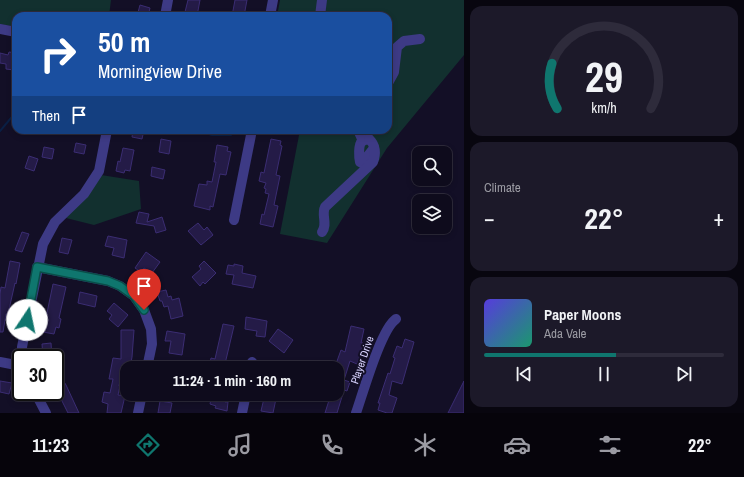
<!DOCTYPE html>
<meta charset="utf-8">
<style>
:root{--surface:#0e0b1c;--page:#1c1929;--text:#f1f3f6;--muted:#9b9ba3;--line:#2e2b3b;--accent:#0f766e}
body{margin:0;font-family:"Archivo Narrow",sans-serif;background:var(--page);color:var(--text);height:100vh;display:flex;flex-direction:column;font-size:15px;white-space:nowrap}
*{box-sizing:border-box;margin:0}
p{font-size:13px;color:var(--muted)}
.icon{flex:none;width:22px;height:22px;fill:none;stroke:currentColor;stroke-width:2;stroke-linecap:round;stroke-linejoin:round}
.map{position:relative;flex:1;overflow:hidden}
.panel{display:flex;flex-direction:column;gap:6px;padding:6px;background:#08060f;width:280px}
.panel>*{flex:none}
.hud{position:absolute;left:12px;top:12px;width:380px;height:122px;border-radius:12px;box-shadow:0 2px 6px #0003,0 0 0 1px var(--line);background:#1a4fa0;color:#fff;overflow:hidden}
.fabs{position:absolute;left:412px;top:146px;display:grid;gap:8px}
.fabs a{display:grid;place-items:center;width:40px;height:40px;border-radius:8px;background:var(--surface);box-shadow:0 2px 6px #0003,0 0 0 1px var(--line);font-size:20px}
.speed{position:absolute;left:12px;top:349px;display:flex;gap:8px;font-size:20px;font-weight:700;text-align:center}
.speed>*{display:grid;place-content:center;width:52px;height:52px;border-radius:50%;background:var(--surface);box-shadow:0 2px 6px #0003,0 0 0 1px var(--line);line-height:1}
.speed .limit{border:2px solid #111;border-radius:6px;background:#fff;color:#111}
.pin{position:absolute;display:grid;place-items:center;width:34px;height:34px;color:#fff;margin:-41px -17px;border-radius:50% 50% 50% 0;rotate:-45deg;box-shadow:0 0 4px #0007}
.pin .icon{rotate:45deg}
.me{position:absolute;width:44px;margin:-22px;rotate:11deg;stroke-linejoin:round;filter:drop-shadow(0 0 3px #0008)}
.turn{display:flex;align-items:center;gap:14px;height:84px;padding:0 20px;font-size:18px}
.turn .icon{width:52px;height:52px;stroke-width:2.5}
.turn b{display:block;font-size:28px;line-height:34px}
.then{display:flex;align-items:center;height:38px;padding:0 20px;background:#0003;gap:8px;font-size:15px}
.big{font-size:30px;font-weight:700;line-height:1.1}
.panel .card{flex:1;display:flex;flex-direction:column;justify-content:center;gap:6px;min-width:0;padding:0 14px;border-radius:12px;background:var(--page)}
.panel .dial{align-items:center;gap:0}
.dial svg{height:104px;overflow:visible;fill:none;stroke:var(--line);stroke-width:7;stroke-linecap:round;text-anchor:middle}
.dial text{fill:var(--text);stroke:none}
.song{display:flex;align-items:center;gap:12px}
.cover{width:48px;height:48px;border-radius:6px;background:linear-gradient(135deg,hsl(250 70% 55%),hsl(160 70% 35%))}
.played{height:4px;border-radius:2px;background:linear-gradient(90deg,var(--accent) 55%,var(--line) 55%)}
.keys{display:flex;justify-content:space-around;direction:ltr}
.heat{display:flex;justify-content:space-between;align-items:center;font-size:22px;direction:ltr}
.trip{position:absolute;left:120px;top:361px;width:224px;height:40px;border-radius:12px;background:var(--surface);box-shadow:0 2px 6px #0003,0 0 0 1px var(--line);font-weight:700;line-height:40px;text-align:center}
.menu{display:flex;height:64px;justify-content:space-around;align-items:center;background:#06040b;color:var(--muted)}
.menu .icon{width:28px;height:28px}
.menu .selected{color:var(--accent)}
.menu b{font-size:18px;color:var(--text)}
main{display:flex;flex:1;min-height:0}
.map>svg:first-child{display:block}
</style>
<main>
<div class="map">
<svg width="464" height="413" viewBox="0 0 464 413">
<rect width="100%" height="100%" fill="#130f26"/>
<!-- green -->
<g fill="#12302f">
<path d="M0 0H111L109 16H16V27L0 24Z"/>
<path d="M280 0H464V55L387 148 327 243 280 234 300 130H388V16H277Z"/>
<path d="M101 175 139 181 141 209 94 225 66 218Z"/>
</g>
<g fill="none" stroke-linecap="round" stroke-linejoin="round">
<!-- stream -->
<g stroke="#0a1f44" stroke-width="2">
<path d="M197 130 212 135H231"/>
<path d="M0 131 16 112"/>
<path d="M257 131 262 130"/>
</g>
</g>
<!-- building -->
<g fill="#241b47" stroke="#3b2d73">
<path d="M188 0H200L197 16H184Z"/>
<path d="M235 0H247L244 16H232Z"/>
<path d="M140 5 150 8 148 16H137Z"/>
<path d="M9 52 16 53V66L14 70 6 69V64L0 63V53L8 55Z"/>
<path d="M133 130H144L142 139 132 137Z"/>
<path d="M161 139 171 141 169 154 159 152Z"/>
<path d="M271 139 281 141 280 145 282 146 276 175 280 176 274 205 278 206 273 227 260 224 262 214 264 215 269 194 265 193 266 189 264 188 266 183 259 181 261 172 264 173Z"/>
<path d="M76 143 86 145 84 154 74 152Z"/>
<path d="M217 145 228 147 227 151 231 152 226 175 220 174 213 207 210 206V210L194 206 199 184 207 185V181L212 182 216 162H214Z"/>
<path d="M44 147 54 149 52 159 42 157Z"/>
<path d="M123 148 134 150 130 171 125 170 124 173 116 171 118 161 120 162Z"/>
<path d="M29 156 38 159 34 171 25 168Z"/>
<path d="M152 167 165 170 163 179 151 176Z"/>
<path d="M139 212 149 214 147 222 162 217 166 230 156 233 154 226 136 223Z"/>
<path d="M198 223 204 230 207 227 213 235 201 245 188 231Z"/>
<path d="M22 232 29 234 22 252 15 250Z"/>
<path d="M108 236 127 240 124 258 112 255 114 248 105 246Z"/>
<path d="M62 238 72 240 68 254 59 252Z"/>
<path d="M146 252 160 262 152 273 144 268 141 272 135 268Z"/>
<path d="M10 261 20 263 16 284 15 283 8 314H6L3 332H0V294L1 287 5 288Z"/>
<path d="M204 261 216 273 205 284 203 282 200 286 192 277 201 269 199 266Z"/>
<path d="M234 264 243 266 242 273 256 276 253 288 232 284 234 275 226 274 228 265 234 266Z"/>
<path d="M53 284 66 287 59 318 61 319 59 328 56 327 54 334 43 332Z"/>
<path d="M166 290 168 297 171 296 172 300 179 298 183 316 171 319 168 306 164 307 162 301H160L157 292Z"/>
<path d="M80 292 97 296 95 307 78 303Z"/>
<path d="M114 303 128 315 118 327 109 319 112 315 107 311Z"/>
<path d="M246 317 267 321 265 337 256 336 257 331 245 329Z"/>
<path d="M223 324 234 326 224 368H209L211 358 215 359Z"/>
<path d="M351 326 364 329 361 343H363L362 350 357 364 350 361 344 380 350 382 347 391 344 390 337 413H325L331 394H337V374L340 366 336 364 341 350 345 352Z"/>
<path d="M278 329 293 340 284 353 269 341Z"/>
<path d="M121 330H134L132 357 130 368H127V371L122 370 119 386H120L118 395 125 396 121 413H107L108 404 102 402 104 392 110 393 113 379H109L113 358 121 359Z"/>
<path d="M167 331 185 334 182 355 169 353 171 341H165Z"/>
<path d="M405 339 414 342 402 384 392 381 389 395 397 398 392 413H387L378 410 380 403H378L388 373 390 374 395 358 393 357 397 346 402 348Z"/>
<path d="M51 343 52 358H43L42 344Z"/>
<path d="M55 367 66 385 79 413H68L55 387Z"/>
<path d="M0 381 12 383 9 394 0 392Z"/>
<path d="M464 381V413H448Z"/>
<path d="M212 394H227L225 402H228L227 411 215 408 216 406 210 404Z"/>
<path d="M265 394H277L273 413 261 411Z"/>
<path d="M160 401 172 403 170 413H158Z"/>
</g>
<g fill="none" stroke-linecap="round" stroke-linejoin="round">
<!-- minor -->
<g stroke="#3d3a85" stroke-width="10">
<path d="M165 16 168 0"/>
<path d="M270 16 273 0"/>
<path d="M320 16 322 0"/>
<path d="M0 29 16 32"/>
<path d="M388 83 394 72 397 47 404 41 420 39"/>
<path d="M358 130 363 141"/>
<path d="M369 139C368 139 363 140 362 141 358 145 359 158 360 162L362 163 374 148"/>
<path d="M234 220 252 130"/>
<path d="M322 232C328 224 321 215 325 207L373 162C376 154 376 145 369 139"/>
<path d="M37 267 108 281 120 286 134 296 144 310 151 329 152 344 147 368"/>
<path d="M23 358 22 347 43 244 55 222 84 194 99 171 107 130"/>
<path d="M0 362 21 366"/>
<path d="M251 368 252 362"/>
<path d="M35 392 46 413"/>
<path d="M138 413 142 394"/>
<path d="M242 413 246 394"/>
<path d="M356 413C363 393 381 329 396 319"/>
</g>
</g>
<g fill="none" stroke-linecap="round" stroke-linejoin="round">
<defs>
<path id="route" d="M27 320 37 267 108 281 120 286 134 296 144 310"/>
</defs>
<!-- route casing -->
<use href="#route" stroke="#0a4d48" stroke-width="10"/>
<!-- route -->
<use href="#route" stroke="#0f766e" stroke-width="7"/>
</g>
<g text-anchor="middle" stroke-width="4" stroke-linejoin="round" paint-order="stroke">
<!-- street labels -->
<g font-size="11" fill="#d9d4ff" stroke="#130f26">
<text transform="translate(362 360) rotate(-71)" y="4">Player Drive</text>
</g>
</g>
</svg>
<div class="fabs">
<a><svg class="icon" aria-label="search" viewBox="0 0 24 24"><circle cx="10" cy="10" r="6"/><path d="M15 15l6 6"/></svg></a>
<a><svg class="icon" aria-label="layers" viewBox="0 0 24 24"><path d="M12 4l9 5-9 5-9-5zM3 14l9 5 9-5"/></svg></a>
</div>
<div class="speed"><div class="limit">30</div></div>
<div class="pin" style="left:144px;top:310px;background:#d93025"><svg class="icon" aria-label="arrive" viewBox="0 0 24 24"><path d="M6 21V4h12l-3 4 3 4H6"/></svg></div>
<svg class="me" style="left:27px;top:320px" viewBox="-20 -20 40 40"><circle r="19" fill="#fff"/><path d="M0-13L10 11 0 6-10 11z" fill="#0f766e"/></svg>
<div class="trip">11:24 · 1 min · 160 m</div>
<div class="hud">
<div class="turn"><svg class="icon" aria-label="right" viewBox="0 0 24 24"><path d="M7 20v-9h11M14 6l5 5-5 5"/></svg><div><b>50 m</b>Morningview Drive</div></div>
<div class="then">Then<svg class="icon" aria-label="arrive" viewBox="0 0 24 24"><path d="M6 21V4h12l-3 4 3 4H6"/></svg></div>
</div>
</div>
<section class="panel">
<div class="card dial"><svg viewBox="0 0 100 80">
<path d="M14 69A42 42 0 1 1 86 69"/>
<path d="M14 69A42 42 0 0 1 10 34" stroke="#0f766e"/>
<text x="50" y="56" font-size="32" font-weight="700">29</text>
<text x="50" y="72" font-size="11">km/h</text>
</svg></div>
<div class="card"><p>Climate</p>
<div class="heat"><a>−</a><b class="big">22°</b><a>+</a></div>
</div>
<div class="card">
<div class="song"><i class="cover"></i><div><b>Paper Moons</b><p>Ada Vale</p></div></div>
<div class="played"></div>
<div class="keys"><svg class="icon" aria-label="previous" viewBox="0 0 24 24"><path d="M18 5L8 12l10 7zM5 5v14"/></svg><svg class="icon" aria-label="pause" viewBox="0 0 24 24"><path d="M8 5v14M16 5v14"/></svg><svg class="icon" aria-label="next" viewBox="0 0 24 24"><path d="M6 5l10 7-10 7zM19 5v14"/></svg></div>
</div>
</section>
</main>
<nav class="menu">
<b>11:23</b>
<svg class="icon selected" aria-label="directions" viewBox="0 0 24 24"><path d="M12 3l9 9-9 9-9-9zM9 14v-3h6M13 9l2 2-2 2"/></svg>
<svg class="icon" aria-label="music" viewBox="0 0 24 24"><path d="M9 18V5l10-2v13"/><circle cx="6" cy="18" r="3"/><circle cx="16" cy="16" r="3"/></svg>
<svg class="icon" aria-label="phone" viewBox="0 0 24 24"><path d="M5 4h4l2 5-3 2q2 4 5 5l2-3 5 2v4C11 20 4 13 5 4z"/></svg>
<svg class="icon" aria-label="climate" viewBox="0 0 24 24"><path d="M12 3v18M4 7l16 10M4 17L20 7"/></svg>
<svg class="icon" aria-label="car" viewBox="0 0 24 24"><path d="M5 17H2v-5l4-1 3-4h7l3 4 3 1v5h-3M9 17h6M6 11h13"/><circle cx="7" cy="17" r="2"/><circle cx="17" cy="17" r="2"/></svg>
<svg class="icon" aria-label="filters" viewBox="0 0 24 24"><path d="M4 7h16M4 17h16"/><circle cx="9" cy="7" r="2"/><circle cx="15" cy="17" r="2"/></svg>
<b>22°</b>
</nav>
